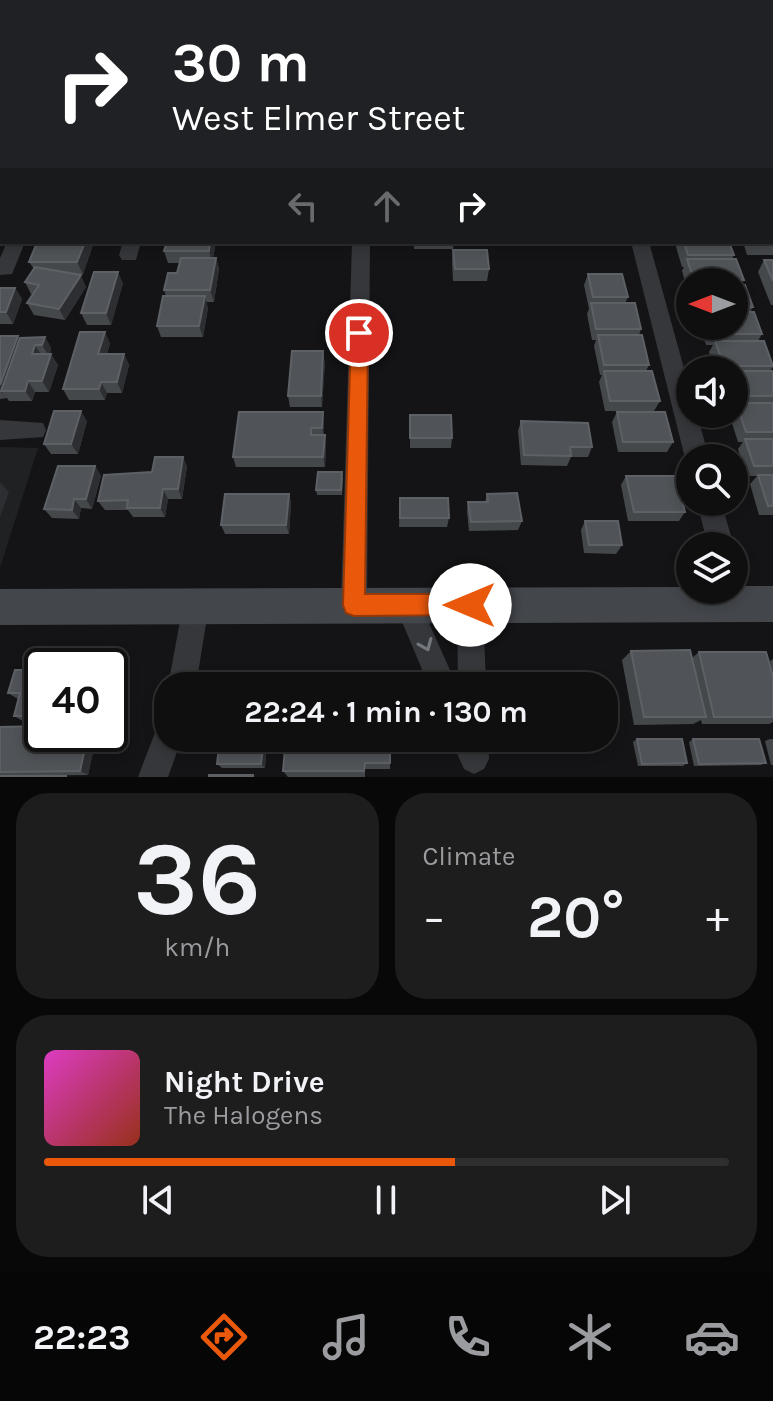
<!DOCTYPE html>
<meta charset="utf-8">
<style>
:root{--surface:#0f0f10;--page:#1d1d1e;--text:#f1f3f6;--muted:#9b9c9f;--line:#2f2f30;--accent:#ea580c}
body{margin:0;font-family:Karla,sans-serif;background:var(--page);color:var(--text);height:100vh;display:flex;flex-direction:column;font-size:30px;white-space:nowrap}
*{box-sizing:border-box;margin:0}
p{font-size:26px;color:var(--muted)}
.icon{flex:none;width:44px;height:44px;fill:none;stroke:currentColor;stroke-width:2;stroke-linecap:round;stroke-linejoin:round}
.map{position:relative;height:777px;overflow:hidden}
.side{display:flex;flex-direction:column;gap:16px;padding:16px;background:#080809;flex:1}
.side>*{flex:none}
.guide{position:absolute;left:0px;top:0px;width:774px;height:244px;box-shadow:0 4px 12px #0003,0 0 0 2px var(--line);background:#202124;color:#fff;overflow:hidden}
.needle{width:52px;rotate:270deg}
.fabs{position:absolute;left:676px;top:268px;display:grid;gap:16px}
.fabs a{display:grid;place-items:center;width:72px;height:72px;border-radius:50%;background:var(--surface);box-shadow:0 4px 12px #0003,0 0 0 2px var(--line);font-size:40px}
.speed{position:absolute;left:24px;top:648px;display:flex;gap:16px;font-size:40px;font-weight:700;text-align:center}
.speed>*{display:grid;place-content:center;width:104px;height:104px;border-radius:50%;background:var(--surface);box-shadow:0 4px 12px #0003,0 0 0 2px var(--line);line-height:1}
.speed .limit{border:4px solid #111;border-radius:12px;background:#fff;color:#111}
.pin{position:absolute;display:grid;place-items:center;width:68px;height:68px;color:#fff;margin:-34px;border:4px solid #fff;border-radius:50%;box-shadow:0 2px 8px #0007}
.me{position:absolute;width:88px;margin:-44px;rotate:270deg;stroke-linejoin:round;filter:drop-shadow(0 0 6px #0008)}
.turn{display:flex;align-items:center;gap:28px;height:168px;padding:0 40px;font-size:36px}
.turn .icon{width:104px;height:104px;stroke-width:2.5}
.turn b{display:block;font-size:56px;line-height:68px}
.lanes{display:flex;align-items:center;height:76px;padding:0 40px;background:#0003;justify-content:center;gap:40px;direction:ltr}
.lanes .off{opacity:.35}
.big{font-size:60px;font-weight:700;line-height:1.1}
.side .card{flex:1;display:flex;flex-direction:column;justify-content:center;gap:12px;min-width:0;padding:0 28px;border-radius:32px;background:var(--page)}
.side .dial{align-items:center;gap:0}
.dial b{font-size:104px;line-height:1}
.song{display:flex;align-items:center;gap:24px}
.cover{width:96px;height:96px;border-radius:12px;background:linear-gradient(135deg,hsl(310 70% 55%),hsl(10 70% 35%))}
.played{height:8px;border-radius:4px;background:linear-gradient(90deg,var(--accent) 60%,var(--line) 60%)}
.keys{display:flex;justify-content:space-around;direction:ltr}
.heat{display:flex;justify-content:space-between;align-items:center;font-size:44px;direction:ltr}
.side .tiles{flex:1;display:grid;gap:16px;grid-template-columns:1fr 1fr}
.card:last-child{grid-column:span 2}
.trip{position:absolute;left:154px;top:672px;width:464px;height:80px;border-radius:32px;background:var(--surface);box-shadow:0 4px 12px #0003,0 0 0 2px var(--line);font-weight:700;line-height:80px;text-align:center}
.dock{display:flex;height:128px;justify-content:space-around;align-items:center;background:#060606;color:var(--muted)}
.dock .icon{width:56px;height:56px}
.dock .active{color:var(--accent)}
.dock b{font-size:36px;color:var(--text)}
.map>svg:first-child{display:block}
</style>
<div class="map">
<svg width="773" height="777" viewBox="0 0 773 777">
<rect width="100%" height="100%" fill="#141416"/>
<!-- built -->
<path fill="#202123" d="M0 447 38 448 0 568Z"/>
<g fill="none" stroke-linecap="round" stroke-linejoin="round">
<!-- street -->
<g fill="#35373b" fill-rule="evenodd">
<rect x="360" y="0" width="14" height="2"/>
<path d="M548 0H562L563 2H549Z"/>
<rect x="772" y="64" width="1" height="10"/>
<path d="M772 155 773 156V169L772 168Z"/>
<rect x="0" y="185" width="2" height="12"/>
<path d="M7 242H25L12 274 0 275V258Z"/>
<path d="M123 242H141L136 260H122L119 255Z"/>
<path d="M352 242H370L367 605 363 614 354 618 345 614 341 605Z"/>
<path d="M631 242H649L690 390V414H697L709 458H690V466L685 458Z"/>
<path d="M0 420 43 423 46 430 43 437 0 440Z"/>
<path d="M697 502H721L734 546H708Z"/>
<path d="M196 592 205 596 209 605 196 686H168L183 605 187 596Z"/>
<path d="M408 592 417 596 457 686H429L395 605 399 596Z"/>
<path d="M470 592 479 596 483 605 486 686H458L457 605 461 596Z"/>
<path d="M168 720V738H182L168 777H138L158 725Z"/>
<path d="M450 738H488L489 759 484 769 474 774 464 769Z"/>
</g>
<!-- secondary -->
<path fill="#43464b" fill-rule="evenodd" d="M734 586H773V622L0 625V589L690 587V590H734Z"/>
</g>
<!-- wall -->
<g fill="#45484b">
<path d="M579 0H683L684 2H580Z"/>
<path d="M688 0H719L718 2H687Z"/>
<rect x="0" y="49" width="2" height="23"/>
<path d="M773 71V94L772 92Z"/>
<path d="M773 219V255H747L743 242H772Z"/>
<path d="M42 242H94L83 274H73L86 287 65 320 34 315 27 303 33 294H31L25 282 34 269 29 262 43 245Z"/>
<path d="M216 242 213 258H216L219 269 214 302H206L208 308 203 337H161L157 326 166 296 164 290 177 273 179 263H168L164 251Z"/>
<path d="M414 242H454L453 249H414Z"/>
<path d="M675 242H729L734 255 732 259 744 280 741 285 753 307 750 312 762 334 758 341 773 364V367L770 371H773V515H759L750 484 757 476H746L738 449 743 442H738L729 414H734V370H715L709 352 713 345H706L700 326H734V282H690V292H688L682 271 684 267H682L676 247 678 243Z"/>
<path d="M453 250 489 269 487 281H453L452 261Z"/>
<path d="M764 260H773V305H771L758 272Z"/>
<path d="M588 274 628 297 625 303 641 329 639 335 649 365 646 371 660 401 654 411H605L599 382 602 375H600L594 346 596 340H592L587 314 589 309 584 285Z"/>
<path d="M123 283 111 325H87L81 313Z"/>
<path d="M0 288H15L22 299 13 324H0Z"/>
<path d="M0 336 20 338 45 337 51 348 50 354 58 365 49 392H35L32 401H9L7 398 0 399Z"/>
<path d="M110 343 107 354H124L129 365 122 393H107L105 400H69L63 389Z"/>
<path d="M325 362 322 407H290L288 396Z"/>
<path d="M617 412 673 442 667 452H618L612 422Z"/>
<path d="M410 415 452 438 451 448H410Z"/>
<path d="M87 421 78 454H51L44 444Z"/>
<path d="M521 421 592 447 588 457H571L567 466 521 465 518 431Z"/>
<path d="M324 422V435L326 445 325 467H236L233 457Z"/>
<path d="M95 466 101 476 92 509 81 508 79 519 52 518 44 509Z"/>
<path d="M187 466 182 499H168L165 517H133L128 510H105L98 501 152 472Z"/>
<path d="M626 476 685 512 679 521H628L621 485Z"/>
<path d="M343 477 342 495H317L316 490Z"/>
<path d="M289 494 291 503 289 534H225L221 525Z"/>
<path d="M487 494 522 521 518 530 469 531 467 511 468 502H485Z"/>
<path d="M400 498 449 518 447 527H399Z"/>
<path d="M585 521 622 545 616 554 584 553 581 530Z"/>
<path d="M631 651 692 658 699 652 773 676V722L769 724H702L701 720 693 724 634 725 622 660Z"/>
<path d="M773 659V673L770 661Z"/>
<path d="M42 670V721H23L14 716 18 699 8 693Z"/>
<path d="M0 727 42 734H81L80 738 87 739 95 743 88 775 0 776Z"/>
<path d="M267 738 265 768H222L217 764Z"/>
<path d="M390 738V769H365V777H288L283 771Z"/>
<path d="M637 739 687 763 683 766H638L633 742Z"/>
<path d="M693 739 766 763 761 765 694 766 689 742Z"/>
<path d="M770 739H773V765H771L765 741Z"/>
</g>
<!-- shaded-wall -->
<g fill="#2d2e31">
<path d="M708 0H719L718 2H705Z"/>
<path d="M2 148V172L1 174 0 171V152Z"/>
<path d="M85 242H94L83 274 77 262Z"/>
<path d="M210 242H216L212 263 209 251Z"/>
<path d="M216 258 219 269 214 302 210 290Z"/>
<path d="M118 272 123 283 111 325 106 313Z"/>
<path d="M81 275 86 287 65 320 59 309Z"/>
<path d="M15 288 22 299 13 324 6 312Z"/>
<path d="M205 296 208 308 203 337 199 326Z"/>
<path d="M105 332 110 343 104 365 98 354Z"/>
<path d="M18 336 25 347 1 391 6 399 0 391V385Z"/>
<path d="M45 337 51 348 49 356 42 345Z"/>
<path d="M35 345 42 356 32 354Z"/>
<path d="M323 351 325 362 322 407 321 396Z"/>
<path d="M51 354 58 365 49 392 42 381Z"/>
<path d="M124 354 129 365 122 393 117 382Z"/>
<path d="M28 381 35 392 32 401 25 391Z"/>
<path d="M101 382 107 393 105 400 99 389Z"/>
<path d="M81 411 87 421 78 454 71 444Z"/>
<path d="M323 412 324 422V438L322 428Z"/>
<path d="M325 435 326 445 325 467 323 457Z"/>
<path d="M183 457 187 466 182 499 178 489Z"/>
<path d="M95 466 101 476 92 509 86 499Z"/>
<path d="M0 482 9 492 0 517Z"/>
<path d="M163 489 168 499 165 517 160 508Z"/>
<path d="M289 494 291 503 289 534 286 525Z"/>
<path d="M74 499 81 508 79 519 72 510Z"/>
<path d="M111 670 118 676 112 708 110 707V676Z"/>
<path d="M71 734H81L79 743 71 738Z"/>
<path d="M264 738H267L265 768 261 764Z"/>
<path d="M87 739 95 743 88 775 80 771Z"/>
</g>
<!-- building -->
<g fill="#505357" stroke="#5d6166" stroke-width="2">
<rect x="435" y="0" width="17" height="2"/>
<path d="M509 0H539L540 2H509Z"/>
<path d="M585 0H615V1H586Z"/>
<path d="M620 0H650L651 2H620Z"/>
<path d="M673 0H683L684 2H673Z"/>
<path d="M772 19 773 20V41H772Z"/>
<rect x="0" y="49" width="2" height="11"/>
<path d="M0 133H2V148L0 152Z"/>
<path d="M772 216 773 243H754L753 242H772Z"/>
<path d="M51 242H85L77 262H29L36 245H50Z"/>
<path d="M167 242H210L209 251H164Z"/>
<path d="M684 242H729L734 255H688Z"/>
<path d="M453 250H487L489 269H455Z"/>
<path d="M181 258H216L210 290H164L168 273H177Z"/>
<path d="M687 259H736L744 280H694Z"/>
<path d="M764 260H773V281Z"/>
<path d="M35 267 81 275 59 309 27 303 39 285 25 282Z"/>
<path d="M94 272H118L106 313H81Z"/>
<path d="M588 274H622L628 297H593Z"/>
<path d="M734 285H745L753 307H734Z"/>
<path d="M0 288H15L6 312H0Z"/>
<path d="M163 296H205L199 326H157Z"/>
<path d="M591 303H635L641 329H596Z"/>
<path d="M734 312H754L762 334H713L710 326H734Z"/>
<path d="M80 332H105L98 354H124L117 382H101L99 389H63Z"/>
<path d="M598 335H642L649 365H604Z"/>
<path d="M0 336H18L0 385Z"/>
<path d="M45 337 42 345H35L32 354H51L42 381H28L25 391H1L20 338Z"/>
<path d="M715 341H764L773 366H724Z"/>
<path d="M292 351H323L321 396H288Z"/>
<path d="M604 371H652L660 401H610Z"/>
<rect x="734" y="371" width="39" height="25"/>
<path d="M736 403H773V432H746Z"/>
<path d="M54 411H81L71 444H44Z"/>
<path d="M239 412H323L322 428H311V435H325L323 457H233Z"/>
<path d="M617 412H665L673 442H623Z"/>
<path d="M410 415H451L452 438H410Z"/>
<path d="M521 421 588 423 592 447H570L571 456 524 455Z"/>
<path d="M745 439H773V466H754Z"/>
<path d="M155 457H183L178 489H163L160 508H127L128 500 98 501 104 475 152 472Z"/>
<path d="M58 466H95L86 499H74L72 510 44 509Z"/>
<path d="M318 472H342L341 490H316Z"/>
<path d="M758 475H773V506H768Z"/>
<path d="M626 476H676L685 512H634Z"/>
<path d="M517 493 522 521 471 522 468 502H488L487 494Z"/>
<path d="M225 494H289L286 525H221Z"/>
<path d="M400 498H448L449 518H400Z"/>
<path d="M585 521H618L622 545H589Z"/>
<path d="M690 650 706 717H644L631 651Z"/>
<path d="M699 652H766L773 676V717H714Z"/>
<path d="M15 670H42V716H14L20 693H8Z"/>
<path d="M42 726V734H71V738L87 739 80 771 0 772V727Z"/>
<path d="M220 738H264L261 764H217Z"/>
<path d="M286 738H390V763H365L364 771H283Z"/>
<path d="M637 739H682L687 763 642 764Z"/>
<path d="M693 739H759L766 763 699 764Z"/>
<rect x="209" y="775" width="44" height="2"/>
<path d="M0 776H66V777Z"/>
</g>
<!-- one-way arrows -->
<defs><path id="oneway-chevron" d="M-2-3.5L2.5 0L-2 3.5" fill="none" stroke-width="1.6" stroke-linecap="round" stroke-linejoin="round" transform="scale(2)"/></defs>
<use stroke="#73787f" href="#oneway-chevron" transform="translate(426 645) rotate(67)"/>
<!-- route -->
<path fill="#ea580c" stroke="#983908" stroke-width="2" d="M359 326 368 333 365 594H470L478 597 481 605 478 612 470 615 354 616 346 613 343 605 351 333Z"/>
</svg>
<div class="fabs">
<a><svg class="needle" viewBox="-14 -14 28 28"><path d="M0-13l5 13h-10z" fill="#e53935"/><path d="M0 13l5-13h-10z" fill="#9b9c9f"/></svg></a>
<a><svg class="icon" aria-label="sound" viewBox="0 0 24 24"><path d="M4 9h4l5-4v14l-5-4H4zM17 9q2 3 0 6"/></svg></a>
<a><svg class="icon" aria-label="search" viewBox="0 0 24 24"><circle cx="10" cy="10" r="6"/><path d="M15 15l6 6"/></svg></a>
<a><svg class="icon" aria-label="layers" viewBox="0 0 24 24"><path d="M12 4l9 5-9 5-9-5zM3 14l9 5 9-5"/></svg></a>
</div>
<div class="speed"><div class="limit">40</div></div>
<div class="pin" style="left:359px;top:333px;background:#d93025"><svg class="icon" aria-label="arrive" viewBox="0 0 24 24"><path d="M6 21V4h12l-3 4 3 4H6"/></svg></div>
<svg class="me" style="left:470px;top:605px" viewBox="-20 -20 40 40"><circle r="19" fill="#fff"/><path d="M0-13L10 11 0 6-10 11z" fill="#ea580c"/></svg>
<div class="trip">22:24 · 1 min · 130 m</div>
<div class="guide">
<div class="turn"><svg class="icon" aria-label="right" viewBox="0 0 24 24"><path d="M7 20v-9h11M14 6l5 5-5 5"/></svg><div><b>30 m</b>West Elmer Street</div></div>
<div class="lanes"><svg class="icon off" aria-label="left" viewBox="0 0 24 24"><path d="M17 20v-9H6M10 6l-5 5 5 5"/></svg><svg class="icon off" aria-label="ahead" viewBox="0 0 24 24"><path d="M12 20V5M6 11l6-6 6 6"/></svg><svg class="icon" aria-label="right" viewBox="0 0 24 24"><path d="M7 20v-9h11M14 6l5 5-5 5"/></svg></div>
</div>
</div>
<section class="side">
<div class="tiles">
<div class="card dial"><b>36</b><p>km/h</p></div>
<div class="card"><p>Climate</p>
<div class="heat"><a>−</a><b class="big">20°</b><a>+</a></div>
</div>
<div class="card">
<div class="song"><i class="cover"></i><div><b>Night Drive</b><p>The Halogens</p></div></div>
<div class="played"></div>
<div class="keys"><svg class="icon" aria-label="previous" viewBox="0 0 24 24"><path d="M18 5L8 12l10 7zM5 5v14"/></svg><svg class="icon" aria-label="pause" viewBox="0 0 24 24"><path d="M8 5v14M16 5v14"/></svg><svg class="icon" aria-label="next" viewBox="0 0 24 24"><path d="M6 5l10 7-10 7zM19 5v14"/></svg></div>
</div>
</div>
</section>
<nav class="dock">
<b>22:23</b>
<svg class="icon active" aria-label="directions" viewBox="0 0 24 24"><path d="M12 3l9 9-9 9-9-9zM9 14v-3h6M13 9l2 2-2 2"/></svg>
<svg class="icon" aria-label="music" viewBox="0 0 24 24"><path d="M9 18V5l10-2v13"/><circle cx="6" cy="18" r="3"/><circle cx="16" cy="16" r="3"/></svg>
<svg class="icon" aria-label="phone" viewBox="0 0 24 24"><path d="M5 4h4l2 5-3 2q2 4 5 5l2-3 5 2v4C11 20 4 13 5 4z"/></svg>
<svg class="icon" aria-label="climate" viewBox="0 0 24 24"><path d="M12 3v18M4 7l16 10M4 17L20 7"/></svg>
<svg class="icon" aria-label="car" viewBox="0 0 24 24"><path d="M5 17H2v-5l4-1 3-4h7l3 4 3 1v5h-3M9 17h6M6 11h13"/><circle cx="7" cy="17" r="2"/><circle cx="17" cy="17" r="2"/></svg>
</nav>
